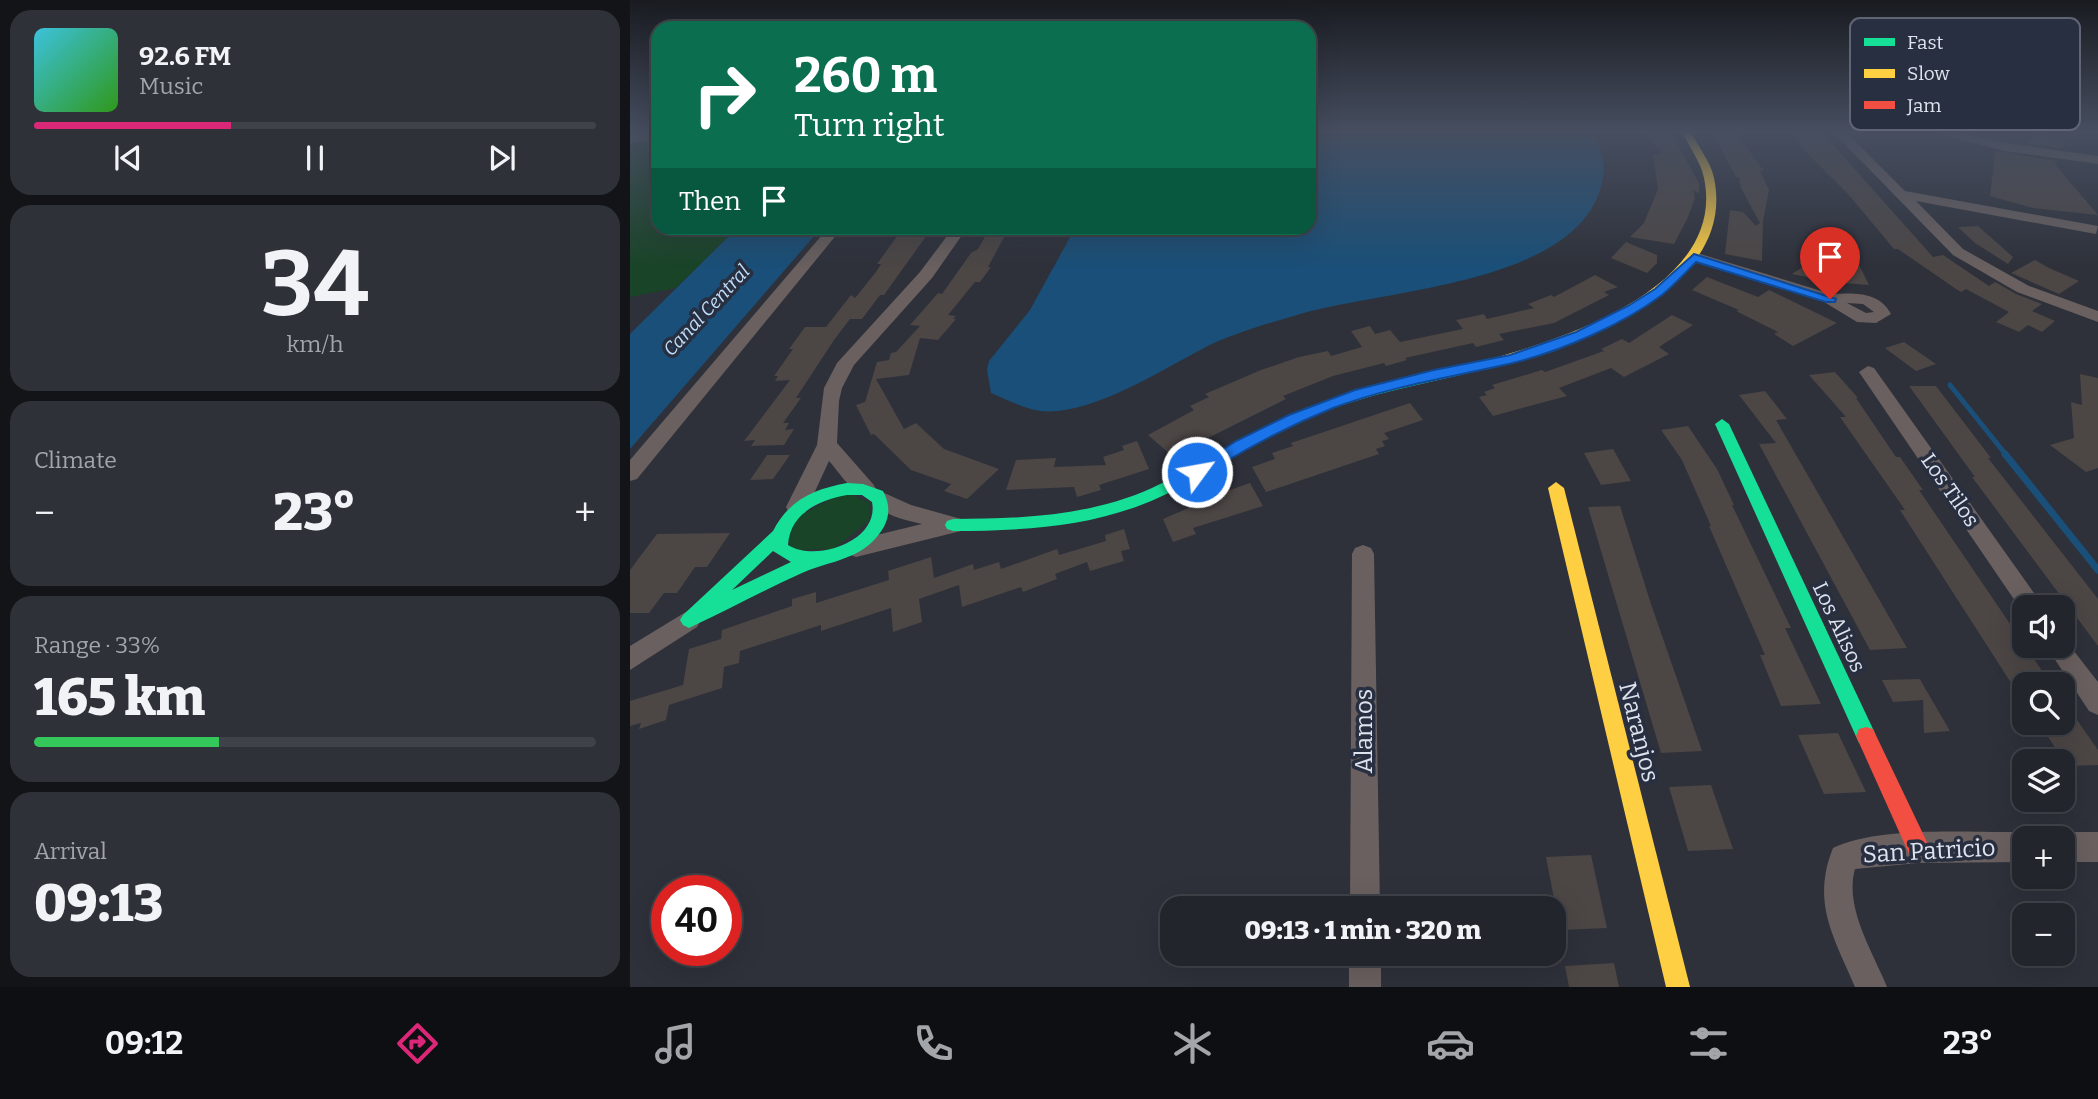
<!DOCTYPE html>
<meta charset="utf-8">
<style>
:root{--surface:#22252c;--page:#2e3138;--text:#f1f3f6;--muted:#a2a5a9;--line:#3f4248;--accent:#db2777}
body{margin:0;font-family:Bitter,serif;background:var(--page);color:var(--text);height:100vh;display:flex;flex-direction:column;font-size:26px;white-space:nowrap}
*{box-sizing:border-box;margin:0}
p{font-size:23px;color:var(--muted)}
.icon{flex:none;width:38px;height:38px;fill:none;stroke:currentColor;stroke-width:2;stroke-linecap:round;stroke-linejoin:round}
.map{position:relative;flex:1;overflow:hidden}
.side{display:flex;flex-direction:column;gap:10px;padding:10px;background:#131418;width:630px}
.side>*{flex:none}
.top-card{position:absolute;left:21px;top:21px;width:665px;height:214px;border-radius:21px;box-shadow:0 7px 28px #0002,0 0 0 2px var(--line);background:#0b6e4f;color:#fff;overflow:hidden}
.controls{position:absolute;left:1382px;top:595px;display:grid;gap:14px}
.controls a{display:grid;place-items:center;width:63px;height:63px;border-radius:14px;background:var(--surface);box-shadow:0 7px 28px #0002,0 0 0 2px var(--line);font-size:35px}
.speed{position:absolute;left:21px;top:875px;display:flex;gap:14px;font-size:35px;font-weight:700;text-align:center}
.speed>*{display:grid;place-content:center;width:91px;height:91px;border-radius:50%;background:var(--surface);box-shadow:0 7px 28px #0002,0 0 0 2px var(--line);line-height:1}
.speed .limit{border:10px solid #d22;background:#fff;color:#111}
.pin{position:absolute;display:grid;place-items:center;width:60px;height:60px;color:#fff;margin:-72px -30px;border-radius:50% 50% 50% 0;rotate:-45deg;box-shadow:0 0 7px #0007}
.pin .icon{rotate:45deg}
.me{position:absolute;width:77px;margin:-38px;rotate:58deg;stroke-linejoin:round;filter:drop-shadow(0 0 5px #0008)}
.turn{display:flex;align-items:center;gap:24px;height:147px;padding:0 28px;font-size:32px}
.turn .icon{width:91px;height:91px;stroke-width:2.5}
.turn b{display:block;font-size:49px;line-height:60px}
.then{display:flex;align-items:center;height:66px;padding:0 28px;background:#0003;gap:14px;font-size:26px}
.big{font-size:52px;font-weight:800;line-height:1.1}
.side .card{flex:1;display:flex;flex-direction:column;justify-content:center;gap:10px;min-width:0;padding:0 24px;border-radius:21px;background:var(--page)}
.side .dial{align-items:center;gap:0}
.dial b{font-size:91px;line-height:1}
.song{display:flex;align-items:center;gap:21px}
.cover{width:84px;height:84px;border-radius:10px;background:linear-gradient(135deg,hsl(190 70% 55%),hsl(110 70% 35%))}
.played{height:7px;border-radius:4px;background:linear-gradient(90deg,var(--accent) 35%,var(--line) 35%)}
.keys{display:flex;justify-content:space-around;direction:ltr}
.heat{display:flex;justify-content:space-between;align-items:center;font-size:38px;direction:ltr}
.charge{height:10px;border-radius:5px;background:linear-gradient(90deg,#34c759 33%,var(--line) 0)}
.trip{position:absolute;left:530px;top:896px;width:406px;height:70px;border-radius:21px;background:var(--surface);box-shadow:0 7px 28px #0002,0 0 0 2px var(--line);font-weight:800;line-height:70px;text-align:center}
.tabs{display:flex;height:112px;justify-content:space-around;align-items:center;background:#0e0f12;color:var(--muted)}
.tabs .icon{width:49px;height:49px}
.tabs .selected{color:var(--accent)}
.tabs b{font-size:32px;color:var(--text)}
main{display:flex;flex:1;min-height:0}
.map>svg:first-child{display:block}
</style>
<main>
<section class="side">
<div class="card">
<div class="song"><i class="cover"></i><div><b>92.6 FM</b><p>Music</p></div></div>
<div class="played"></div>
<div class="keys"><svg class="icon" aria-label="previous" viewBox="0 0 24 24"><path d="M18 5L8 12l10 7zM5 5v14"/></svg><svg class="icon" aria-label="pause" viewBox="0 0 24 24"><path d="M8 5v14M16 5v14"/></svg><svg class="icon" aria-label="next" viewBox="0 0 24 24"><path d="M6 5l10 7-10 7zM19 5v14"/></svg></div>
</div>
<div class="card dial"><b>34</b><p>km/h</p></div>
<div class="card"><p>Climate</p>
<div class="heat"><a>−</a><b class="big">23°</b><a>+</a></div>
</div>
<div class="card"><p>Range · 33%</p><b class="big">165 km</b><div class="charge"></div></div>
<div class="card"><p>Arrival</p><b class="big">09:13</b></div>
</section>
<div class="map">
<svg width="1468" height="987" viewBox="0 0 1468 987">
<rect width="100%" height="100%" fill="#2e313a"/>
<!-- green -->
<g fill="#194428">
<path d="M0 130H28V228H107L46 288 0 297Z"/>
<path d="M214 492 240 503 239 521 204 549 161 550 156 523Z"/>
</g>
<!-- water -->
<g fill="#194f78">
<path d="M679 130H960C974 150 977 167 970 190 940 286 747 290 667 315 636 324 601 334 572 349 530 371 460 416 411 411 394 409 376 399 361 393L357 370 359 361 400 310 445 228H679Z"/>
<path d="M107 228H191L0 449V334Z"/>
</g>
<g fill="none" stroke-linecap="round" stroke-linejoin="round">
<!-- stream-far1 -->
<path stroke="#194f78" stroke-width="5" d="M1320 385 1377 456"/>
<!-- stream -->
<path stroke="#194f78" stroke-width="7" d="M1375 454 1468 570"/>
</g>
<!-- building -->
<g fill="#4c4645">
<path d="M1011 130H1037L1045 140 1069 183V192L1067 193 1063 189 1065 198 1058 217 1044 244 1000 237 1014 223 1028 189 1023 154H1033Z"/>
<path d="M1159 130H1190L1303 257 1313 255 1359 286 1365 282 1386 294 1412 304 1402 311 1425 321 1412 332 1398 325 1389 332 1366 322 1379 312 1336 289 1331 292 1326 289 1268 249H1264L1218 194 1176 152Z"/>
<path d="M1405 131 1436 141 1432 148 1398 144Z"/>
<path d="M1082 133H1106L1134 171H1130L1139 190 1133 221 1132 261 1095 254 1100 210 1113 212 1126 226 1130 223 1111 188 1109 177H1106Z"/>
<path d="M1365 151 1427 161 1425 164 1468 215 1403 208 1360 196Z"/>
<path d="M1348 226 1383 257 1378 264 1345 243 1328 227Z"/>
<path d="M273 228H302L254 295H250L232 319H220L204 340 166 398H171L153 423H159L155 430 164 429 154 445 121 446 125 440 114 441 160 380 145 381 148 376H144L163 349H159L175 327H196L221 295 225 298 246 272 251 264H247Z"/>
<path d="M360 228H379L358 267H361L350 282H345L318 315 326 316 323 319H326L308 340 290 338 279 375 246 379 274 429 286 423 314 449 369 469 337 499 314 491 321 484 281 470 244 434 241 435 226 405 235 402 247 362 259 360 261 353 266 352 290 326 280 325 308 293 312 294 341 253 348 249Z"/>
<path d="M996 242 1027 255V263L1017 273 981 258Z"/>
<path d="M1184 260 1228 263 1239 285 1201 282 1162 274Z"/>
<path d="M1405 260 1419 268 1449 281 1429 294 1381 273Z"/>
<path d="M965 275 988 287 974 292 979 295 924 323 869 334 874 340 846 347 843 343 775 358 777 360 756 366 754 363 703 376 653 396 656 399 542 456 518 435 564 410 560 406 579 397 575 394 631 370 669 357 698 351 701 356 732 347 721 331 740 326 745 334 760 330 770 342 833 329 826 320 854 314 857 319 904 308 898 304 921 295 924 297Z"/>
<path d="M1077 277 1128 297 1139 290 1207 323 1163 346 1144 334 1148 332 1106 311 1109 310 1062 290Z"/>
<path d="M1042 315 1063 325 1029 347 1039 354 994 377 981 368 929 388 937 396 863 416 849 397 857 395 854 392 865 388 862 385 912 370 915 372 974 351 971 349 992 339 999 343Z"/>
<path d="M1274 342 1306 364 1286 371 1255 348Z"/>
<path d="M1205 372 1228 398H1226L1266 457H1270L1293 490H1289L1421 684 1383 686 1270 510H1275L1210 417H1216L1179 375Z"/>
<path d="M1450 374 1468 378V468L1456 472 1420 445 1444 438 1441 402 1452 405Z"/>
<path d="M1279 386H1306L1361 458H1358L1468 599V646L1342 477H1345Z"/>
<path d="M1135 391 1157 419 1146 420 1277 648 1240 650 1129 444 1146 443 1109 395Z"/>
<path d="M780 403 793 420 754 433 759 439 752 441 755 446 746 449 749 454 636 492 622 467 645 459 642 453 663 446 661 443Z"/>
<path d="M1058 426 1087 469 1104 505H1102L1161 628H1155L1191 704 1151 706 1130 655H1135L1079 526H1081L1052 460 1031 430Z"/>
<path d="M507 441 519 469 469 485 471 490 447 497 444 487 376 490 386 460 426 458 424 467 476 465 473 457 494 450 492 446Z"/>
<path d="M983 449 1001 481 971 485 954 453Z"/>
<path d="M137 455H160L143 479 120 480Z"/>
<path d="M620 483 633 506 563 528 566 534 543 542 533 519 577 500 574 493 597 485 600 490Z"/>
<path d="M990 506 1021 604 1072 751 1031 753 958 507Z"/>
<path d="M494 529 500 549 491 551 494 561 460 571 457 562 425 574 427 579 393 592 391 587 332 607 329 585 289 599 292 622 263 632 261 608 191 631V625L110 651 109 663 94 667 92 688 39 705 36 720 9 729 11 723 0 726V701L53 685 59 649 91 639 92 630 162 606V599L186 592V603L259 580 258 571 301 557 304 578 343 564 344 570 369 562 371 569 427 549 429 555 476 541 475 535Z"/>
<path d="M100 533 77 567H65L47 593H34L19 613H0V570L27 534Z"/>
<path d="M1290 679 1292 683 1320 731 1294 733 1293 700 1263 702 1252 680Z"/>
<path d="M1433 700 1468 750V765L1437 766 1409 723H1433Z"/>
<path d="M1208 733 1236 792 1194 794 1168 735Z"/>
<path d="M1081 785 1103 849 1058 851 1039 787Z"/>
<path d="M961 855 977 928 930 930 916 857Z"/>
<path d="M984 963 989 987H939L935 966Z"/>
</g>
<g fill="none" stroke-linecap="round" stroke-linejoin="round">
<!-- street -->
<g fill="#69605f" fill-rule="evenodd">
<path d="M28 130V138L0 143V135Z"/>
<path d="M1201 130H1214L1275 191 1468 226 1466 234 1286 201 1333 249 1399 286 1468 311V322L1387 292 1323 255Z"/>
<path d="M1294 130H1318L1375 143 1468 156V164L1375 151Z"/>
<path d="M198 228H212L7 479 0 481V460Z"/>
<path d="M323 228H337L302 278 224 365 212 388 209 401 207 443 243 484 246 489 243 494C225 500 211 474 199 461L175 513 167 515 159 513 156 507 187 445 194 388 207 363 290 272Z"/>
<path d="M1064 252 1201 294C1224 293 1249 291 1261 314L1246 323 1227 322 1194 302 1059 260 1056 257 1059 254ZM1217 303 1233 304 1244 312 1236 313Z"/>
<path d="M1238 366 1244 368 1414 607H1395L1394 614 1229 372Z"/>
<path d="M252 492 281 505 331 519 334 525 331 531 323 533 226 557 218 554 215 548 218 542 292 524C276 520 250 515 241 500L245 494Z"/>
<path d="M733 545 741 548 744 554 750 908H720L722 554 725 548Z"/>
<path d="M59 610 67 613 71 620 67 627 0 670V646Z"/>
<path d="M1433 637 1468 682V715L1459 711 1416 646H1433Z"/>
<path d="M1395 832 1406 838H1395V862L1288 863 1225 869C1214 908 1243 952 1257 987H1225C1204 937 1181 903 1203 848 1251 825 1341 833 1395 832Z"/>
<path d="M1433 832H1468V862H1433V838H1422Z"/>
<rect x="719" y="954" width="32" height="33"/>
</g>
<!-- fast -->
<g fill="#16e098" fill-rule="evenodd">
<path d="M859 360 866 364 864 367C800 383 736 393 675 419 625 441 580 475 530 497 465 527 394 531 323 531L317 529 315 525 317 521 323 519C390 519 460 516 522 488 570 465 614 434 664 413 726 387 793 374 859 360Z"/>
<path d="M1092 419 1099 424 1243 729 1246 736 1243 743 1236 745 1229 743 1085 424Z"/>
<path d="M217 483 233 484 253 491C264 511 257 528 241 543 223 560 194 563 172 573 136 589 101 608 65 625L59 628 53 625 50 620 53 615 143 531C159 500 184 489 217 483ZM217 495H232L242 502C250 541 186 563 158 545 160 513 189 500 217 495ZM143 551 161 562 102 590Z"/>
</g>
<!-- slow -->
<g fill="#ffcf43" fill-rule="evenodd">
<path d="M1051 130H1060C1067 145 1081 162 1084 178 1108 291 942 347 859 368L854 367V361C934 339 1097 287 1074 178 1071 162 1058 145 1051 130Z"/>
<path d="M926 482 934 488 1060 987H1036L918 488Z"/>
</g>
<!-- jam -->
<path fill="#f24e42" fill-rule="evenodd" d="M1236 727 1243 729 1296 840 1299 848 1296 856 1288 859 1280 856 1226 736 1229 729Z"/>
</g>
<!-- sky -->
<linearGradient id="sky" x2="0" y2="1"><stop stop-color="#191b20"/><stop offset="0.49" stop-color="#464e60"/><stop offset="1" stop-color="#464e60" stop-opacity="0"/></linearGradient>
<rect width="1468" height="268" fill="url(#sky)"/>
<!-- route -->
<path fill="#1a73e8" stroke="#114b97" stroke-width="2" d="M1064 254 1206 299 1205 302H1196L1066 262C1055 273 1044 285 1032 295 992 325 931 351 883 363 822 377 762 386 703 408 663 424 626 443 590 465 581 471 572 479 561 476L559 472 606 441 659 415 725 390 804 370 880 355 946 332 998 306 1025 289Z"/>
<g text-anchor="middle" stroke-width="7" stroke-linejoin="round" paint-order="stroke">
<!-- far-water labels -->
<g font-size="19" font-style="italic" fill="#c0defa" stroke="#282f40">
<text transform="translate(76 310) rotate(-47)" y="7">Canal Central</text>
</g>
<!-- street labels -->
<g font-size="21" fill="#dee3ee" stroke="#282f40">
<text transform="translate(1320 490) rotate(55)" y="7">Los Tilos</text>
<text transform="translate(1209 627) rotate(65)" y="7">Los Alisos</text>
</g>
<!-- near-street labels -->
<g font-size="24" fill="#dee3ee" stroke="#282f40">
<text transform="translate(734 731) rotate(-90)" y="8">Alamos</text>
<text transform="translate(1009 732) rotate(76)" y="8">Naranjos</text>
<text transform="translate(1299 851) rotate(-3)" y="8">San Patricio</text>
</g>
</g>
<!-- legend -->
<rect x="1220" y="18" width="230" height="112" rx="10" fill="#282f40" stroke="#5f6574" stroke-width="2"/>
<rect x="1234" y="38" width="31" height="8" fill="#16e098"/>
<rect x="1234" y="69" width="31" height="9" fill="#ffcf43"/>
<rect x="1234" y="101" width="31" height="8" fill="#f24e42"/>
<g font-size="19" fill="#dee3ee">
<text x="1277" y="49">Fast</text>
<text x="1277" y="80">Slow</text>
<text x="1277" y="112">Jam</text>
</g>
</svg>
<div class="controls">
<a><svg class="icon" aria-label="sound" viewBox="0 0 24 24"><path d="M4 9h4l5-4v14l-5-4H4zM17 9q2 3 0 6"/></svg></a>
<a><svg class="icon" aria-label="search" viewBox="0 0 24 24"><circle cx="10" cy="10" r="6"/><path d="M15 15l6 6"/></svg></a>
<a><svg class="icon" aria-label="layers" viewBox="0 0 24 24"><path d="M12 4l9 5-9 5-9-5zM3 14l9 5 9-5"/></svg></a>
<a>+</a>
<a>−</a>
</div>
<div class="speed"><div class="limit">40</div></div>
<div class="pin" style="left:1200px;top:299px;background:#d93025"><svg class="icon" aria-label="arrive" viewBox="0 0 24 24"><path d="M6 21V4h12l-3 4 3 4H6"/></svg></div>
<svg class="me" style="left:567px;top:472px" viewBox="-20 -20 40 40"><circle r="17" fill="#1a73e8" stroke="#fff" stroke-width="3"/><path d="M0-11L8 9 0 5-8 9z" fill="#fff"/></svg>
<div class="trip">09:13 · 1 min · 320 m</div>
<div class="top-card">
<div class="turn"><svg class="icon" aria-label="right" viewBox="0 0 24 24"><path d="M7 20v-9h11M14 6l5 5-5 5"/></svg><div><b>260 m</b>Turn right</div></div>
<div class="then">Then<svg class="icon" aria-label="arrive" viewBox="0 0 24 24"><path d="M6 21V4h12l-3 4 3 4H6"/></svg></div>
</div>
</div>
</main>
<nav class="tabs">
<b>09:12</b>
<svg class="icon selected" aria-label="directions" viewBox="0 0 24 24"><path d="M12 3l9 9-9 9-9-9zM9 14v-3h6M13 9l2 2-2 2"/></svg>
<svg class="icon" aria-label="music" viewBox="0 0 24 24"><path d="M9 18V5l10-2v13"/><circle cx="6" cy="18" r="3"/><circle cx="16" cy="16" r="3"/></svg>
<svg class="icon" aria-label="phone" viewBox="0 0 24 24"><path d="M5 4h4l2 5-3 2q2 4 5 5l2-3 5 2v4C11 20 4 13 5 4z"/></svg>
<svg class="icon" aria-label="climate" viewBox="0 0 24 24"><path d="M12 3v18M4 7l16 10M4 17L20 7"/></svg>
<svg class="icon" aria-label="car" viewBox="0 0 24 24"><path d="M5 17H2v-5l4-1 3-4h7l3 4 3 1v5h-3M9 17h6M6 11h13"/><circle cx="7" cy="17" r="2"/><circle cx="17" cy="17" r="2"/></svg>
<svg class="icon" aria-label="filters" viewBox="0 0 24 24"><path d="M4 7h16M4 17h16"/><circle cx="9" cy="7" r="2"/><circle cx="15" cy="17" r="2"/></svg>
<b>23°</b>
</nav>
